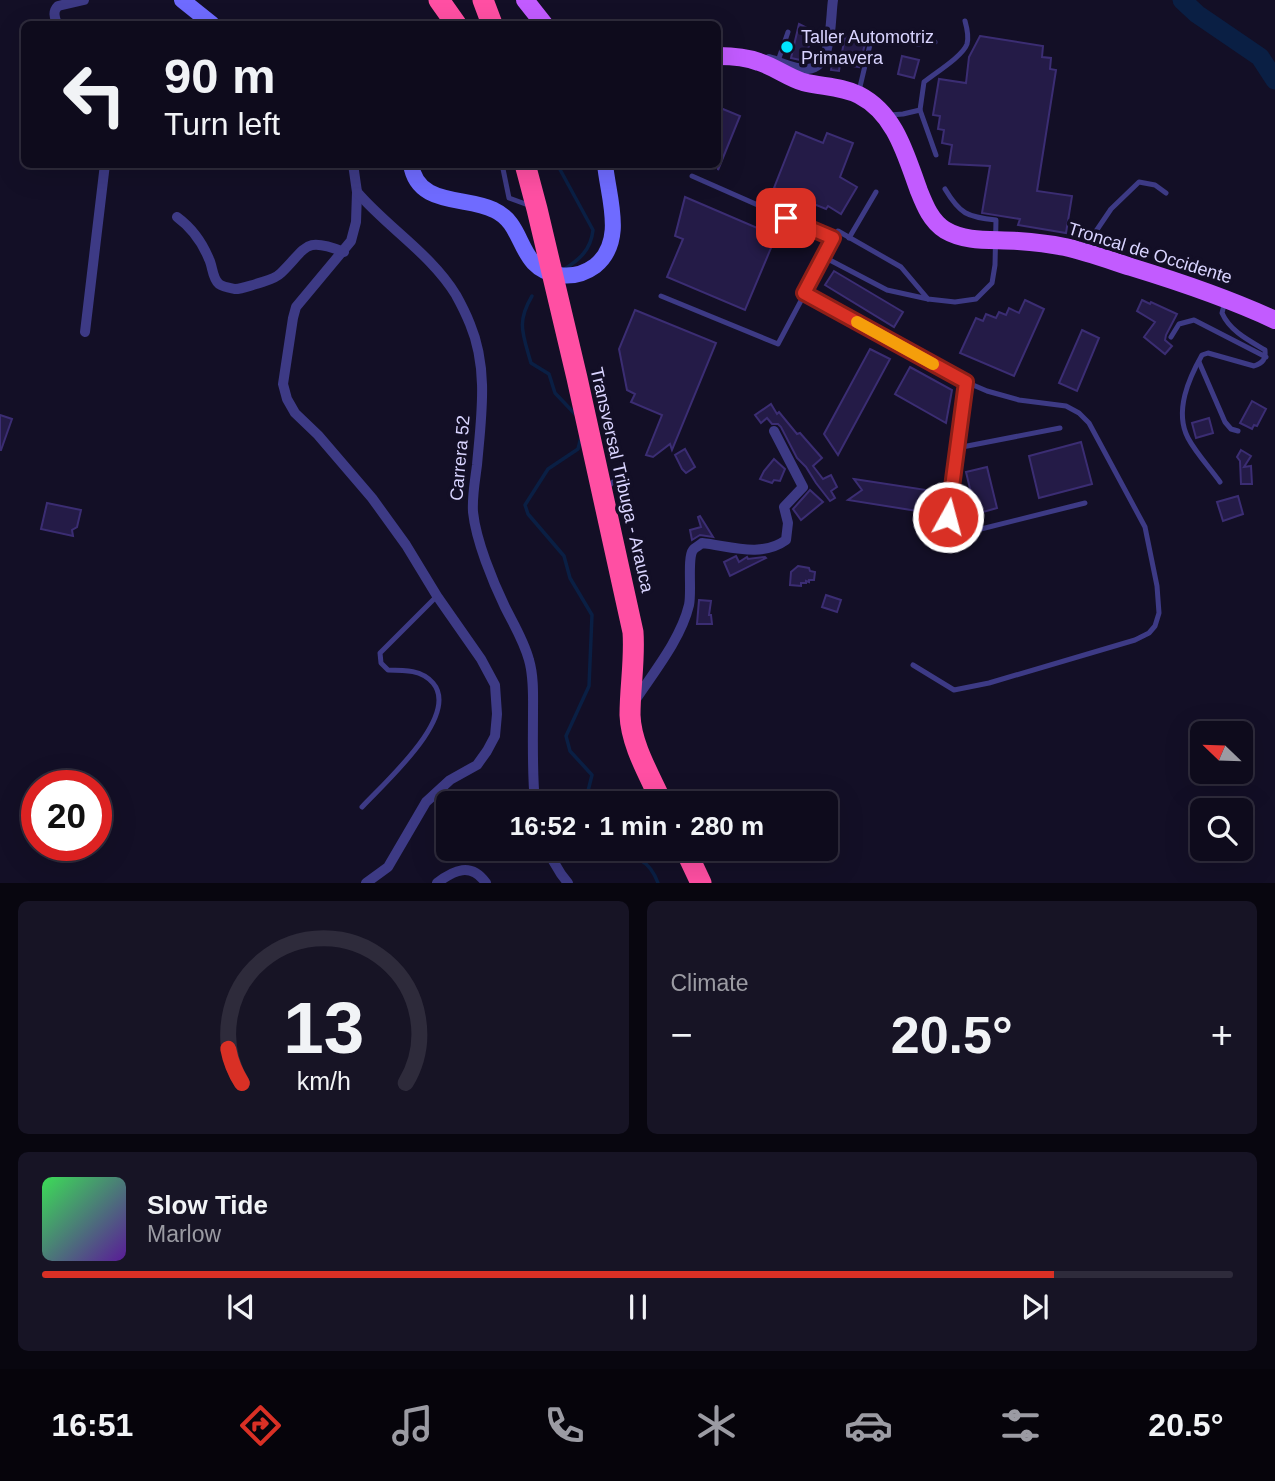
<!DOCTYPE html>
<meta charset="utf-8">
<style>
:root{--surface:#0e0b1c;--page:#171425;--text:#f1f3f6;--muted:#9b9ba3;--line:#2e2b3b;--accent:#d93025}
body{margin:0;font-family:Arial,sans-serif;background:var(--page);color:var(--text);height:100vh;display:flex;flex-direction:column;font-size:26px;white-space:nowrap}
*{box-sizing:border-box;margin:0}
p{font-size:23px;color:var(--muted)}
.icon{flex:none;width:38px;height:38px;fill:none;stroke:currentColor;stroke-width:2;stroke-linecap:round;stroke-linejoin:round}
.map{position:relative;height:883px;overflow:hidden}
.details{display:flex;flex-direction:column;gap:18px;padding:18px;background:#08060f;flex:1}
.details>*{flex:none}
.top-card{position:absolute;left:21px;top:21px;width:700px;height:147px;border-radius:10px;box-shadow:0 7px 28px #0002,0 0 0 2px var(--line);background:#0e0b1c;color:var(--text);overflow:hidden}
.needle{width:46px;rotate:293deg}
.tools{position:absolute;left:1190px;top:721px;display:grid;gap:14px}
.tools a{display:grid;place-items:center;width:63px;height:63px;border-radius:10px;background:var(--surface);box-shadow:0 7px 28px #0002,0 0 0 2px var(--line);font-size:35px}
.speed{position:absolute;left:21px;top:770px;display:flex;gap:14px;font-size:35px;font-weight:700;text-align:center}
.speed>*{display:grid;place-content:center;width:91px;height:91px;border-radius:50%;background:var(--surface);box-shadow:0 7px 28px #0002,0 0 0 2px var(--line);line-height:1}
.speed .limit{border:10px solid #d22;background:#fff;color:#111}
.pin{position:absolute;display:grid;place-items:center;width:60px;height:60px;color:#fff;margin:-30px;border-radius:14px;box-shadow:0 4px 10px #0006}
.me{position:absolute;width:77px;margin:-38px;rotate:7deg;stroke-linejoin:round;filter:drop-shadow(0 0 5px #0008)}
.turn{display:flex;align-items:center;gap:24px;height:147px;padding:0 28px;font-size:32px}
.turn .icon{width:91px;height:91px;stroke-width:2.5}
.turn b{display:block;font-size:49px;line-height:60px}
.big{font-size:52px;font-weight:700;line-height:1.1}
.details .widget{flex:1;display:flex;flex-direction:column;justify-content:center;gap:10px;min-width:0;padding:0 24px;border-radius:10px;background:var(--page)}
.details .dial{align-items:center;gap:0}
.dial svg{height:182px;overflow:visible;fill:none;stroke:var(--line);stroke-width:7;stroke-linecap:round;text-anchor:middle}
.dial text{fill:var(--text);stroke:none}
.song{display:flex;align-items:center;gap:21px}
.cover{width:84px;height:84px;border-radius:10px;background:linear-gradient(135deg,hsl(130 70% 55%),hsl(270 70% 35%))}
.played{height:7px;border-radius:4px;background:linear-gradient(90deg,var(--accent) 85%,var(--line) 85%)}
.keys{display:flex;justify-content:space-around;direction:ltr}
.heat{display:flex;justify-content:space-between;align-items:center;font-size:38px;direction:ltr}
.details .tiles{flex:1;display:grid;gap:18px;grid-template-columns:1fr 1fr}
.widget:last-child{grid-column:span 2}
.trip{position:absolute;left:436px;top:791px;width:402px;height:70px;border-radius:10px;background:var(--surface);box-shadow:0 7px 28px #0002,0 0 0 2px var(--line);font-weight:700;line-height:70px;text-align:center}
.tabs{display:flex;height:112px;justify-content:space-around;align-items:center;background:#06040b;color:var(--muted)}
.tabs .icon{width:49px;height:49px}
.tabs .on{color:var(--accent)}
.tabs b{font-size:32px;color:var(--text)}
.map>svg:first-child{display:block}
</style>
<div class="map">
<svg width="1275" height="883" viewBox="0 0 1275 883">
<rect width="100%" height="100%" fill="#130f26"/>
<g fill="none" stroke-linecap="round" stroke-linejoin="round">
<!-- stream -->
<g stroke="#0a1f44" stroke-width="3.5">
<path d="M557 164 593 230C591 250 579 260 563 270"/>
<path d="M532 296C516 323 523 334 531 363L549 374 555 393 575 414"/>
<path d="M581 437 578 449 548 469 525 505 528 514 564 556 570 578 592 615 589 686 566 736 570 751 592 775 585 803"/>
<path d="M596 849C622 860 645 848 658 883"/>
</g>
<!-- river -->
<path stroke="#0a1f44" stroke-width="19" d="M1182 0 1197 14 1260 57 1275 80"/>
</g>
<!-- building -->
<g fill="#241b47" stroke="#3b2d73" stroke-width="2">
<path d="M799 24 807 28 811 37 805 61 791 58Z"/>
<path d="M845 36 866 40 859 67 840 64 839 71 831 70 833 57 841 58Z"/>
<path d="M980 36 1043 46 1042 57 1051 58 1050 69 1056 70 1037 191 1072 196 1066 233 1018 225 1020 219 982 213 990 166 949 164 952 145 942 143 944 130 938 129 940 116 933 115 939 79 966 83 969 57Z"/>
<path d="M902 56 919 60 914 78 898 74Z"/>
<path d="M718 107 740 116 718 170Z"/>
<path d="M796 132 823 143 827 133 853 143 840 177 857 187 841 214 828 206 826 209 774 188Z"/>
<path d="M685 197 776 236 745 310 667 277 683 239 675 236Z"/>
<path d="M834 271 903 312 894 327 825 285Z"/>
<path d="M1025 300 1044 309 1014 376 960 353 976 318 983 321 986 314 996 318 999 312 1006 315 1009 308 1019 313Z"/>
<path d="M1142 300 1150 304 1151 302 1177 314 1166 335 1165 340 1172 346 1165 354 1144 337 1155 322 1137 311Z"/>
<path d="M635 310 716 343 672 450 670 444 653 457 646 455 662 415 631 402 635 394 627 390 619 349Z"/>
<path d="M1082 330 1099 338 1077 391 1059 383Z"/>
<path d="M870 349 890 359 838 455 824 434Z"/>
<path d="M910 367 952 390 946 423 895 394Z"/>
<path d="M1252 401 1266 409 1257 426 1254 425 1252 429 1240 423Z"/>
<path d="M771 404 777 414 779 412 797 434 800 433 822 458 813 466 823 479 831 475 837 487 831 491 835 498 830 501 816 483 806 467 797 458 781 427 778 424H772L767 418 761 423 755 415Z"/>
<path d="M0 415 12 419 1 450H0Z"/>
<path d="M1209 418 1213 433 1196 438 1192 423Z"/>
<path d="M1081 442 1092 484 1039 498 1029 456Z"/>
<path d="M685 449 695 467 686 473 682 469 675 455Z"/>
<path d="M1241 450 1251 456 1244 467 1251 466 1252 484H1241L1240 461 1237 457Z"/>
<path d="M774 459 785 469 780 481 774 480 772 483 760 479 764 471Z"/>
<path d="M987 467 997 508 976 514 966 472Z"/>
<path d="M854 479 933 491 930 513 848 500 862 490Z"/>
<path d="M810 490 823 502 801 520 793 509Z"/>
<path d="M1238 496 1243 514 1223 521 1217 502Z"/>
<path d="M47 503 81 510 77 527 72 530 73 536 41 529Z"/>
<path d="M700 516 713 537 700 535 692 540 690 530 701 527 698 517Z"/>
<path d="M736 556 739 562 747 557 748 559 765 557 766 558 730 576 724 562Z"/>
<path d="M798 566 809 568 810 571 815 572 814 580H809V582L806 581V583H801V586L790 585 791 572Z"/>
<path d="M826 595 841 600 837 612 822 607Z"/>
<path d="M699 600 711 601 709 615H711L712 624H697Z"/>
</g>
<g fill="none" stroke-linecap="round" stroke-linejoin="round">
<!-- lane -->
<g stroke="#3d3a85" stroke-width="5">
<path d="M778 61 788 32"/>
<path d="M859 91 873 32 918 44 935 42"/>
<path d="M920 110 936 155"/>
<path d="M890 115 903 114 920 110 924 82C935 73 963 56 967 44 969 37 967 28 965 21"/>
<path d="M502 164 509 198 531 206"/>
<path d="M692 176 833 238"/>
<path d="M849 238 876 192"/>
<path d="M1083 247 1090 240 1111 209 1139 182 1155 185 1166 193"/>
<path d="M824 257 887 290 928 299 955 302 976 299 992 283 995 265 996 220C967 217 960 214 945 189"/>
<path d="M805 293 966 382 987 391 1019 400 1066 406 1079 413 1089 423 1145 527 1157 586 1159 613 1155 626 1149 633 1135 640 989 683 954 690 913 665"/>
<path d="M661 296 778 344 838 231 901 267 928 299"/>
<path d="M1171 337 1179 324 1194 320 1266 357"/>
<path d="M1199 362 1225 422 1231 429 1238 431"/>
<path d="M966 382 948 517 956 530 969 532 1085 503"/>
<path d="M957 448 1060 428"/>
<path d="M1220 482C1210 468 1196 453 1188 438 1174 411 1189 378 1202 355L1208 353 1254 366C1263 363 1266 359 1265 350 1248 340 1230 331 1222 313L1225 301"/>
<path d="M607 488 625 470"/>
<path d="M362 807C383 784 461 716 433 683 422 670 405 670 388 670L381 663 380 653 437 596"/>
</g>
<!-- street -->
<g stroke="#3d3a85" stroke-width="10">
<path d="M57 24C55 18 52 12 58 6L84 0"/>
<path d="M769 59C781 62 795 70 808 69 833 67 830 19 833 0"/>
<path d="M353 164 357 192 356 222 351 241 296 307 293 318 283 384 287 399 295 413 318 435 372 498 406 545 437 596 481 659 495 685 497 714 495 736 487 751 477 765 450 780 426 802 388 867 366 883"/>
<path d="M357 192C388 228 431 254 456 295 461 304 466 314 470 324 489 369 481 418 477 465 475 481 472 496 473 512 476 541 493 582 505 607 514 625 524 641 529 660 534 677 533 696 533 713 533 743 532 773 535 803"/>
<path d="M177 217C192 228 202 242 209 259 213 267 212 278 219 284 223 287 230 288 235 289 242 289 249 286 256 284 264 281 274 280 281 273 307 248 303 236 344 252"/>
<path d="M85 332 105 164"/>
<path d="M634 702C653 673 681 639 689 605 692 592 687 558 693 550 695 547 699 546 702 543 730 546 761 558 786 540L788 523 784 507 803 487 774 431"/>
<path d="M546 849 561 874 568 883"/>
<path d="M437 883C454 870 471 862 486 883"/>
</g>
<!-- secondary -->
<g stroke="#6f6bff" stroke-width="16">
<path d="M182 0 212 24"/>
<path d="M411 164C417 207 466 196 494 210 527 225 516 269 559 275 572 277 584 274 595 266 626 241 608 197 605 164"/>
</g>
<!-- primary -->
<g stroke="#c25bff" stroke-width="18">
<path d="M525 0 544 24"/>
<path d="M718 56C731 56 746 57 759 62 775 67 787 77 803 82 822 87 841 86 859 95 896 114 906 156 919 191 925 206 931 221 945 230 967 243 993 239 1018 241 1033 242 1050 244 1065 247 1087 252 1109 260 1131 267 1180 282 1228 298 1275 320"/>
</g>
<!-- highway -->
<g stroke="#ff4fa3" stroke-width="21">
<path d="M439 0 456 24"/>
<path d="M483 0 492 24"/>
<path d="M525 164 537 209 577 378 633 632C635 660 630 687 630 715 631 745 650 776 662 803"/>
<path d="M685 849 701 883"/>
</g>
</g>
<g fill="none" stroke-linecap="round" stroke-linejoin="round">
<defs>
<path id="route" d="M786 218 833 238 804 293 966 382 948 517"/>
</defs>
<!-- route casing -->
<use href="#route" stroke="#8d1f18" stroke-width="18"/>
<!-- route -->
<use href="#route" stroke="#d93025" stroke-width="12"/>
<!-- slow -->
<path stroke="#f59e0b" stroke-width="12" d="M857 322 933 364"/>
</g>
<!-- markers -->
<circle fill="#00e5ff" stroke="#130f26" stroke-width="2.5" cx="787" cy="47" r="7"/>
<g text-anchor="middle" stroke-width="7" stroke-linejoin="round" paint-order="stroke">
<!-- poi labels -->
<g font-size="18" fill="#d9d4ff" stroke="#130f26" text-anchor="start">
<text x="801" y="43">Taller Automotriz<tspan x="801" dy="21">Primavera</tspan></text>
</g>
<!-- street labels -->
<g font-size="18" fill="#d9d4ff" stroke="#130f26">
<text transform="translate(1150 253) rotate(17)" y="6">Troncal de Occidente</text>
<text transform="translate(460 458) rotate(-85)" y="6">Carrera 52</text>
<text transform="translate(622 480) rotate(77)" y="6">Transversal Tribuga - Arauca</text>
</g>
</g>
</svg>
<div class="tools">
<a><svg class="needle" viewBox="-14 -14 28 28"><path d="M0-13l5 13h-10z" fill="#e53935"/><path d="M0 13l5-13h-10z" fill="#9b9ba3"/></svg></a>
<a><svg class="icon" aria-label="search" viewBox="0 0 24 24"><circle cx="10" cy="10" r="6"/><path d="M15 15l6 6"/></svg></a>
</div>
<div class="speed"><div class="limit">20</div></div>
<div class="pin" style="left:786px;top:218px;background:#d93025"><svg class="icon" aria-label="arrive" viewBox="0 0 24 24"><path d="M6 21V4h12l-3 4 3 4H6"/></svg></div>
<svg class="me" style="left:948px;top:517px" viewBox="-20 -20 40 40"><circle r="17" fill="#d93025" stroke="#fff" stroke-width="3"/><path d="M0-11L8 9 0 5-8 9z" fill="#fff"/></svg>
<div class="trip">16:52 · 1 min · 280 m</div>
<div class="top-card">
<div class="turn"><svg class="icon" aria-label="left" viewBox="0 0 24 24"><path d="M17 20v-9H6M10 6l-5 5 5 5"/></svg><div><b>90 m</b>Turn left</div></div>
</div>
</div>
<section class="details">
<div class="tiles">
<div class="widget dial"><svg viewBox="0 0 100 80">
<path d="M14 69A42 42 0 1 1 86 69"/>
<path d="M14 69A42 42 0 0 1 8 54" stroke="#d93025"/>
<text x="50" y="56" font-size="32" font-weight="700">13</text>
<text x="50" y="72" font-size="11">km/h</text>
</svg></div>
<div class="widget"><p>Climate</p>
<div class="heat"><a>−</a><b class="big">20.5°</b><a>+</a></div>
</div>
<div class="widget">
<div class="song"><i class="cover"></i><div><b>Slow Tide</b><p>Marlow</p></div></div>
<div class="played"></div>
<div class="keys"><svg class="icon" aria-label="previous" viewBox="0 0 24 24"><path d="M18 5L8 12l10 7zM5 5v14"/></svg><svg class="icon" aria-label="pause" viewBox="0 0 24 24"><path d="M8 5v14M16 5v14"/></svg><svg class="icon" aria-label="next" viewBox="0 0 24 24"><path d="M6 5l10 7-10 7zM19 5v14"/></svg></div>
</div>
</div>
</section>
<nav class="tabs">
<b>16:51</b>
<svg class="icon on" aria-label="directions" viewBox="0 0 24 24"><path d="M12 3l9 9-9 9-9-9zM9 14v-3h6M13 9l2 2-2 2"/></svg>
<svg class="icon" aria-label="music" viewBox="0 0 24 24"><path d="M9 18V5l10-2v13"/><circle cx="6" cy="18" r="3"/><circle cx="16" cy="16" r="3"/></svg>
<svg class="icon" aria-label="phone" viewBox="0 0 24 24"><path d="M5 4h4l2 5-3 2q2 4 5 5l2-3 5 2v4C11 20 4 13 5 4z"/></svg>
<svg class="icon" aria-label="climate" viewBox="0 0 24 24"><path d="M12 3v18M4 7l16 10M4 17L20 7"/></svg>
<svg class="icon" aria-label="car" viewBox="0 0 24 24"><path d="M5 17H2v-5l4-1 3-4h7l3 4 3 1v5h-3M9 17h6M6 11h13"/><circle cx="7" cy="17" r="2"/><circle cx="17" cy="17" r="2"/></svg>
<svg class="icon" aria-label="filters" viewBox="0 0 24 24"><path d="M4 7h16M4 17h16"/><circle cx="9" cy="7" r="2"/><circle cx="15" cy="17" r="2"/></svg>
<b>20.5°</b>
</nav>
